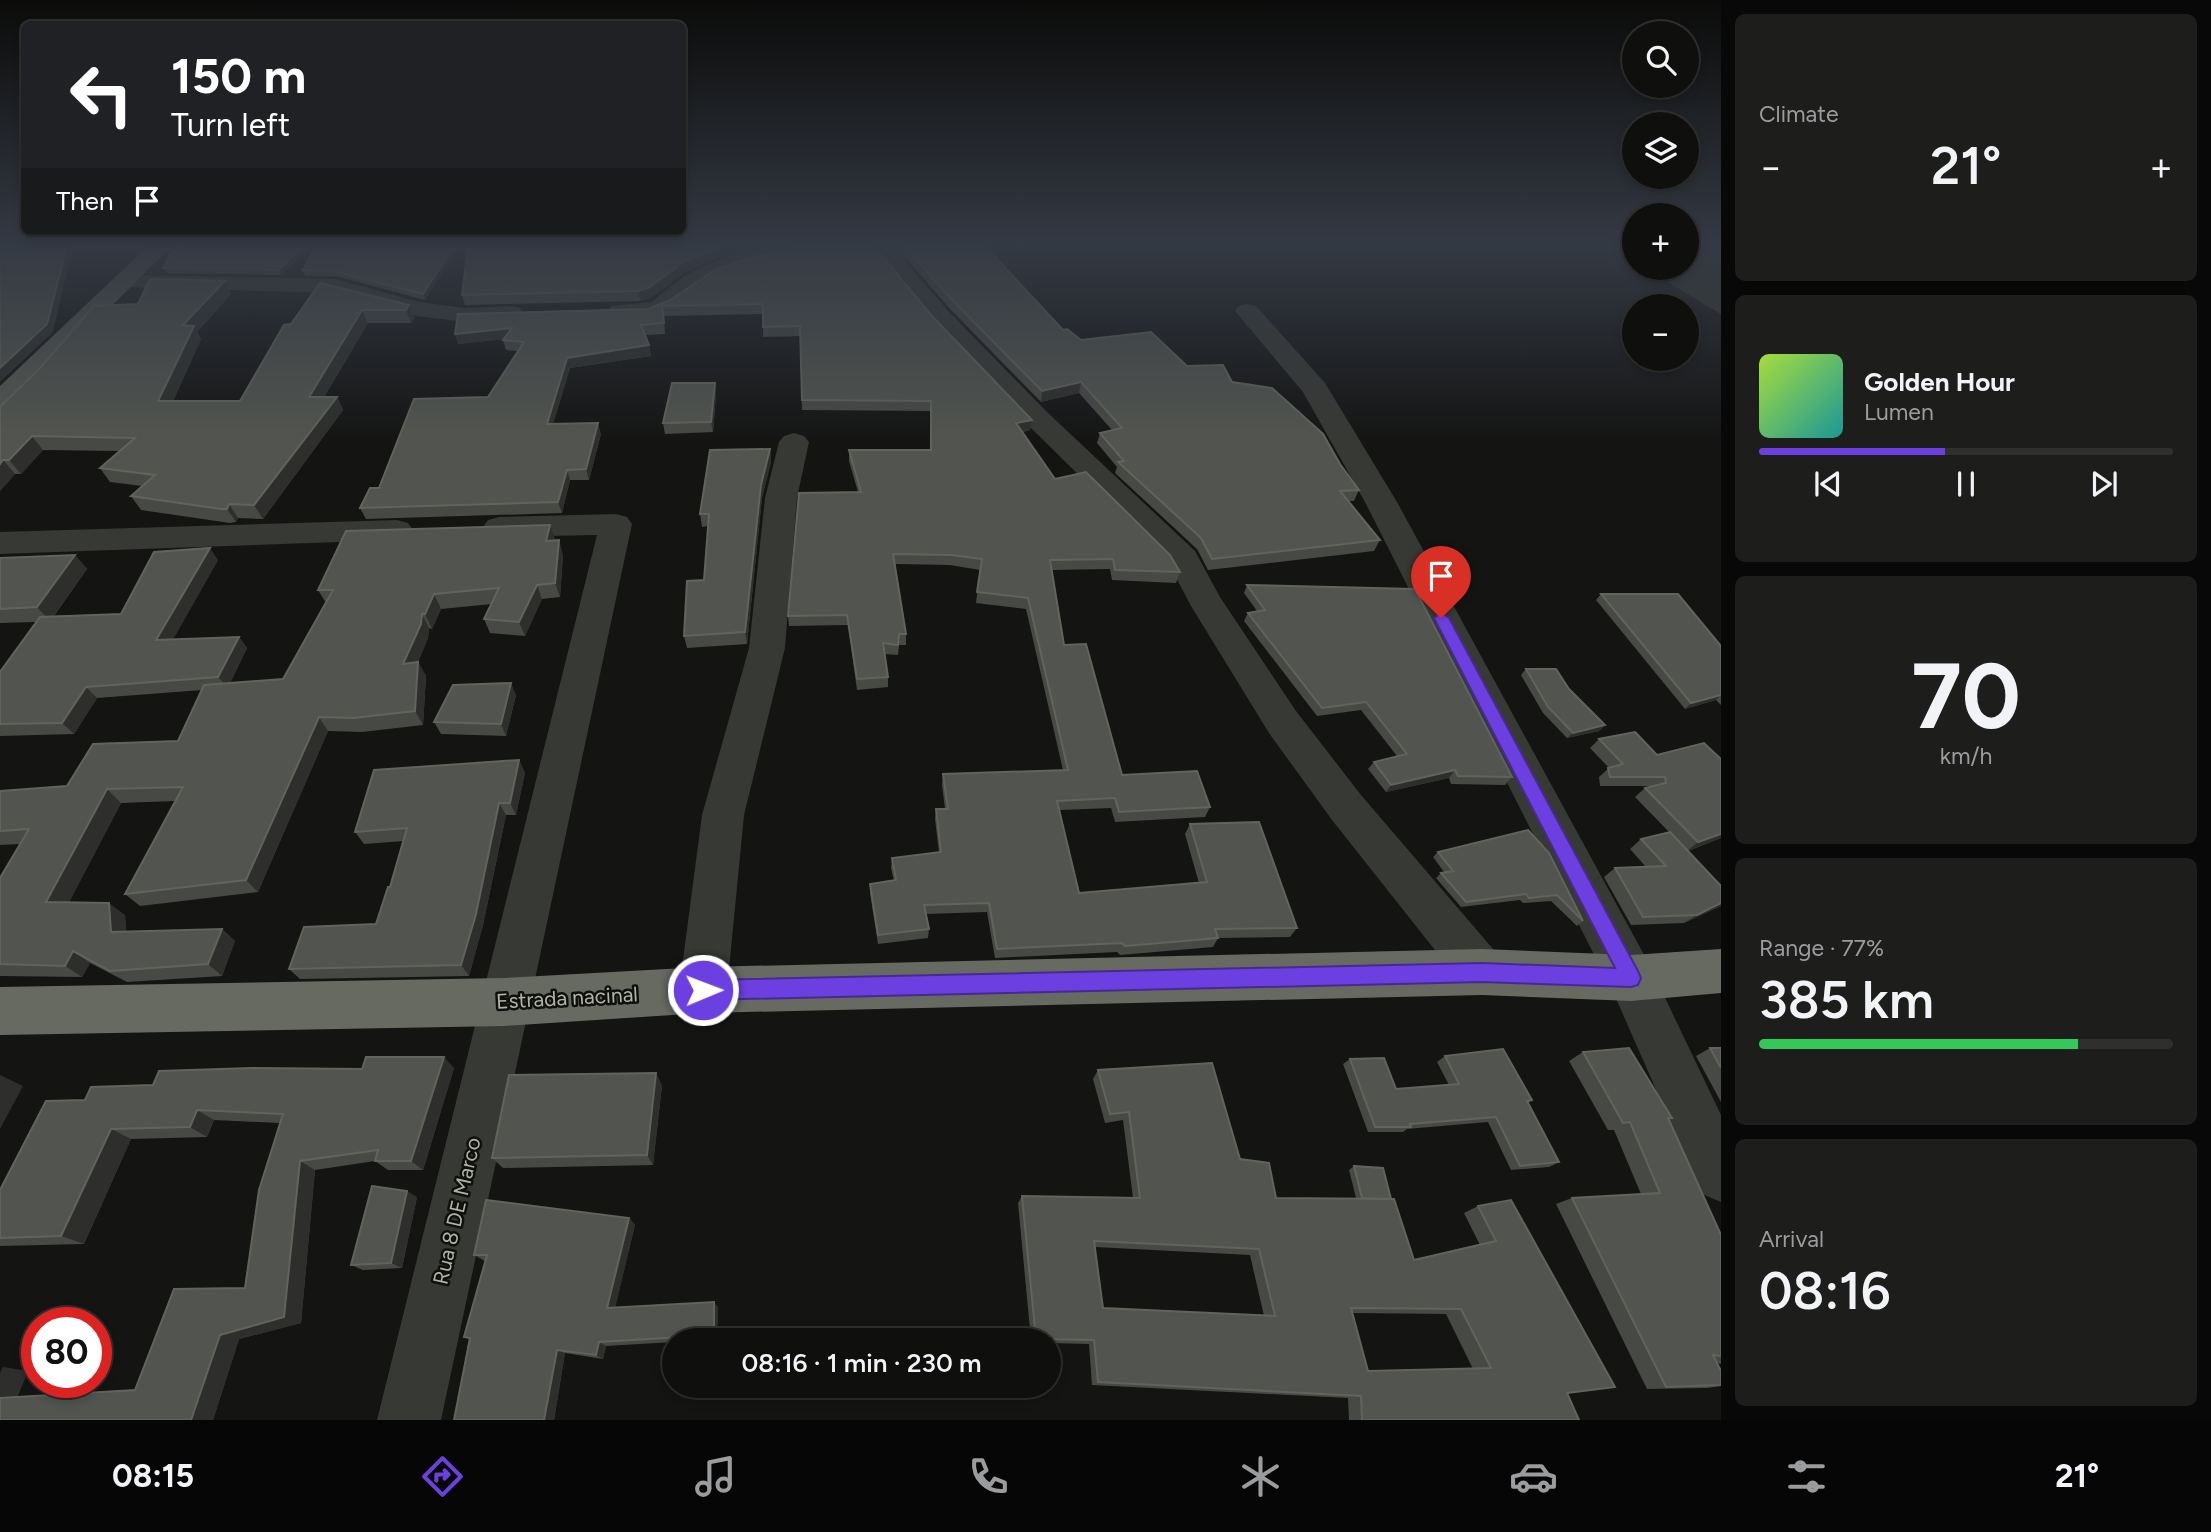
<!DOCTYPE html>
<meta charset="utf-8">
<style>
:root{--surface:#0f0f0e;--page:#1d1d1c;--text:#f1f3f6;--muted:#9b9c9e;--line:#2f2f2e;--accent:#6c40e0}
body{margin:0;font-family:Figtree,sans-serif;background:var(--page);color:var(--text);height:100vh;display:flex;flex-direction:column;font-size:26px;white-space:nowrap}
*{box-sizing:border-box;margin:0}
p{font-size:23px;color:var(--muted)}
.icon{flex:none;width:38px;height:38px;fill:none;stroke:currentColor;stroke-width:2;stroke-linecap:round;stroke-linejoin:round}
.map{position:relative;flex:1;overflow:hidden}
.panel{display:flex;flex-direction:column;gap:14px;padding:14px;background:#080808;width:490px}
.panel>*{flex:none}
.banner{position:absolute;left:21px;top:21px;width:665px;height:214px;border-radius:10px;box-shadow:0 4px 10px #0003,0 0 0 2px var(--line);background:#202124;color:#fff;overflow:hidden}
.fabs{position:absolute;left:1622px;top:21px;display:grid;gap:14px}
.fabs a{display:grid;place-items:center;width:77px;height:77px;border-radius:50%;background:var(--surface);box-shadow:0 4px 10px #0003,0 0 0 2px var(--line);font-size:35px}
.speed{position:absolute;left:21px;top:1307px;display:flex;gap:14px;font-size:35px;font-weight:700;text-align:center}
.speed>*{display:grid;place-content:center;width:91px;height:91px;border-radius:50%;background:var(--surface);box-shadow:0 4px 10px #0003,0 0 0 2px var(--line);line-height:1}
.speed .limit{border:10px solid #d22;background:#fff;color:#111}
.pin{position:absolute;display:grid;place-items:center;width:60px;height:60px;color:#fff;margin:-72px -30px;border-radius:50% 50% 50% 0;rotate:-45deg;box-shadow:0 0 7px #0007}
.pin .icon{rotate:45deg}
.me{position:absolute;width:77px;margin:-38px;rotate:89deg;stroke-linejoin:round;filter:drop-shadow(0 0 5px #0008)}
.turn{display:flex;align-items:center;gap:24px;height:147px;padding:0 35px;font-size:32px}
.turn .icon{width:91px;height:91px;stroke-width:2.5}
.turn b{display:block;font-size:49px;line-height:60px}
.then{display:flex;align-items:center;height:66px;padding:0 35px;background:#0003;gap:14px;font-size:26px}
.big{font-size:52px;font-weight:600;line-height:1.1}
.panel .card{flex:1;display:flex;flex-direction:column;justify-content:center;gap:10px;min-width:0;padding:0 24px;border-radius:10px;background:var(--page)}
.panel .dial{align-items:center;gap:0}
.dial b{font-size:91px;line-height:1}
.song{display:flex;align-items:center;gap:21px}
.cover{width:84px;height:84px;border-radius:10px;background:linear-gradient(135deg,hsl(80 70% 55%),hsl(180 70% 35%))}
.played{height:7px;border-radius:4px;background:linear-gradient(90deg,var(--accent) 45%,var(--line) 45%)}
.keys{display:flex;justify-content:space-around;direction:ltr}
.heat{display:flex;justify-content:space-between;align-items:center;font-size:38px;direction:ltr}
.charge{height:10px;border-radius:5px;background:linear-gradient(90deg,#34c759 77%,var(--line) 0)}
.trip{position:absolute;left:662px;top:1328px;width:399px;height:70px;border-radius:35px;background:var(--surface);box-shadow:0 4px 10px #0003,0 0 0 2px var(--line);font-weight:600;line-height:70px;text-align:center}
.menu{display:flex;height:112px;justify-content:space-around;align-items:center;background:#060606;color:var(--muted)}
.menu .icon{width:49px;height:49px}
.menu .active{color:var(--accent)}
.menu b{font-size:32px;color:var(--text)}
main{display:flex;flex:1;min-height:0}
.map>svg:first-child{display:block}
</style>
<main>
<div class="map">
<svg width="1721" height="1420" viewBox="0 0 1721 1420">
<rect width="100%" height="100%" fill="#141413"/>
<!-- water -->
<path fill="#36372b" d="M1687 246H1721V314L1644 268H1687Z"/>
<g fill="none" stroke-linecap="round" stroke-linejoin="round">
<!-- minor -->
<g fill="#373934" fill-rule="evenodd">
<path d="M770 246H816L802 256 745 265 700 286 667 314 620 318 611 316 608 311 611 306 652 302 684 276 729 255Z"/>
<path d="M869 246H892L950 313 1047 412 1195 551 1220 597 1296 711 1361 795 1499 956 1506 972 1499 988 1482 995 1465 988 1332 820 1269 733 1191 606 1169 564 1027 424 932 323Z"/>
<path d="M125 275 335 279 419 302 465 308 511 306 520 308 523 313 520 318 465 322 417 316 334 293 117 287 113 282 117 277Z"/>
<path d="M1247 304 1256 306 1325 383 1397 502 1648 962 1721 1115V1202L1702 1194 1614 994 1365 502 1303 392 1235 311 1238 306Z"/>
<path d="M794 433 804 436 809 442 797 498 785 648 744 815 727 990 720 1006 703 1013 686 1006 679 990 702 815 749 648 765 498 779 442 784 436Z"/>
<path d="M616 514 627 517 632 524 441 1420H377L597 535 499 537 488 534 483 527 488 520 499 517Z"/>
<path d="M397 520 408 523 413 530 408 537 397 540 0 554V532Z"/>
</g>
<!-- major -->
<path fill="#555851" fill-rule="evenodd" d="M148 246H172L10 407 0 409V386Z"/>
<!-- highway -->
<path fill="#676a61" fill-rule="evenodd" d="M1482 949 1631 955 1721 949V993L1631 1001 1482 995 703 1013 504 1026 0 1035V987L504 978 703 967Z"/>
</g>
<!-- wall -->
<g fill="#474944" fill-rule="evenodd">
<path d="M187 246H312L281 275 167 273 163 268Z"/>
<path d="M316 246H459L425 300 336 276H305L303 270Z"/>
<path d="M468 246H761L726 254 685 272 652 297 640 301 465 305 462 295Z"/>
<path d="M806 246 931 315 1032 420 1030 430 1023 432 1055 479 1180 572 1176 583 1112 580 1110 569 1052 570 1064 645 1122 775 1210 807 1205 817 1115 822 1111 808 1060 810 1079 893 1199 883 1185 834 1190 824 1297 928 1290 937 1218 938 1213 947 1120 955 1117 952 995 958 987 912 926 914 929 929 928 938 878 944 870 893V884L894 881 891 868 892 858 939 853 935 819 936 809H945L942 785 943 774 1063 770 1026 609 976 603 980 570 950 565 895 564 906 634V645H899L898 655 884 654 888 677V687L857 690 848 625 789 626 788 616 858 492 849 461V450H931V411L802 410 800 336 763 337V314L664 316 665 334 645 335 649 345 651 356 570 368 553 424 601 434 589 480H570L562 513 366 519 360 508 379 488 488 397 518 351 506 350 503 340 504 339 458 344 455 334 648 309Z"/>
<path d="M895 246H985L1063 330 1081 340 1187 366 1232 382 1340 464 1359 490 1354 501H1348L1380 540 1374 551 1208 570 1197 549 1115 473 1117 467 1097 443 1100 433 1112 430 1079 393 1041 402 952 311Z"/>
<path d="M320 283 409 305 414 318 411 323H368L324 397H337L343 410 263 519 238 518 236 522 230 523 141 510 131 496 142 486 110 482 100 468 119 451 43 450 21 474H15L0 491V407L138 304 231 294 197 332 201 339 173 401H240Z"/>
<path d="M715 383 716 394 713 432 665 434 663 423Z"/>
<path d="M770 449 771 462 762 498 747 644 687 648 684 636 704 580 708 526 702 527 700 514Z"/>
<path d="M550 525 554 541 563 555 560 597 542 599 525 636 490 633 484 619 492 604 441 609 432 629 429 628 428 638 418 662 426 676 423 725 362 732 328 731 258 892 140 906 125 894 175 801 121 803 69 902 125 915 126 932 222 929 235 941 222 976 127 982 90 963 82 977 0 976V878L20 844 0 845V791L67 786 178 741 202 690 97 698 74 734 0 736V672L36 622 0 623V558L75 555 87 569 54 616 121 614 218 560 173 639 239 637 247 648 230 683 283 679 326 603 318 590Z"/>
<path d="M1247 585 1512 777 1505 785 1451 784 1449 778 1386 792 1368 769 1374 762 1397 756 1361 710 1317 716 1244 621 1248 613 1257 611 1244 593Z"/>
<path d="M1601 594 1721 646V705L1716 700 1685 709 1596 600Z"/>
<path d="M1526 669 1569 689 1605 725 1599 731 1567 738 1543 713 1521 675Z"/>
<path d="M516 695 506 736 441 734 434 722Z"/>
<path d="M1599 739 1657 755 1721 759V838L1688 851 1721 906 1684 923 1631 925 1604 877 1615 868 1646 867 1630 849 1641 839 1669 832 1635 797 1645 788 1654 786H1600L1599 777 1609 768 1590 748Z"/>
<path d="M519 760 525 773 516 815H506L483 925 469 976 300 979 289 969 376 924 390 887 404 841 364 844 355 832Z"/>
<path d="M1528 830 1583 921 1577 926 1551 901 1523 903 1520 900 1461 907 1436 878 1441 873 1444 872 1433 857 1438 852Z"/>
<path d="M1710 1048H1721V1102L1696 1056Z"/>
<path d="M1583 1052 1672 1118 1669 1120 1721 1235V1364L1717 1363 1721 1371V1386L1707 1388 1647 1389 1556 1204 1572 1198 1641 1194 1614 1130H1608L1569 1061Z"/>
<path d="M1445 1056 1532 1100 1528 1103 1559 1162 1549 1167 1511 1170 1488 1122 1407 1129 1403 1132H1368L1343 1064 1350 1059 1396 1089 1449 1085 1437 1062Z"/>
<path d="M454 1068 423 1170H388L375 1161 315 1170 301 1323 239 1339 213 1420H0L28 1371 17 1397 135 1390 245 1288 280 1123 214 1120 207 1137 131 1139 84 1244 0 1246V1190L85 1100 153 1085 362 1069Z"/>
<path d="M1098 1070 1240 1159 1276 1198H1356L1349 1170 1354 1166 1391 1199 1414 1260 1480 1245 1464 1213 1478 1206 1511 1200 1567 1393 1579 1420H1349L1348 1398 1092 1385 1089 1344 1048 1343V1340H1031L1018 1203 1022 1196 1133 1198 1123 1120 1105 1123 1093 1079ZM1095 1247 1250 1255 1264 1316 1103 1308ZM1352 1313 1446 1314 1473 1369 1368 1371Z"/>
<path d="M662 1085 653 1165 503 1168 492 1158Z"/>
<path d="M417 1197 402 1268 363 1270 351 1265Z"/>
<path d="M629 1218 635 1225 615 1307H718L717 1339 674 1340V1342L606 1346 603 1359 565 1353 554 1420H454L469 1339 464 1337 485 1261 474 1255Z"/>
</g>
<!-- shaded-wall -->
<g fill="#2e2f2c">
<path d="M67 246H73L53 332 0 382V368Z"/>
<path d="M304 246H312L281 275 278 270Z"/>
<path d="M454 246H459L425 300 423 294Z"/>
<path d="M723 246H761L726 254 685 272 652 297 640 301 638 291 683 262Z"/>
<path d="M225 281 231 294 197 332 201 339 167 415 158 401 183 325Z"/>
<path d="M409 305 414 318 411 323 406 310Z"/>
<path d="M362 310 368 323 316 411 309 397Z"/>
<path d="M512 328 515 338 458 344 455 334Z"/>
<path d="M649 345 651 356 570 368 550 434 547 424 567 358Z"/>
<path d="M1081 382 1079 393 1041 402 1042 391Z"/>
<path d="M715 383 716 394 713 432 711 422Z"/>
<path d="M337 397 343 410 263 519 254 505Z"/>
<path d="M1032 420 1030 430 1015 433 1016 423Z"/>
<path d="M598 423 601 434 589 480 586 469Z"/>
<path d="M32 436 43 450 21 474 9 460Z"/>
<path d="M770 449 771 462 762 498 747 644 745 632 761 485Z"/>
<path d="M3 460 15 474 0 491V464Z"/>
<path d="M567 470 570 480 562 513 558 502Z"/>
<path d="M229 504 238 518 236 522 227 509Z"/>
<path d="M550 525 555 539 551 556 546 541Z"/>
<path d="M559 540 563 555 560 597 555 583Z"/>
<path d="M210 548 218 560 166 652 156 640Z"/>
<path d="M75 555 87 569 50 621 37 607Z"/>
<path d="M537 585 542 599 525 636 519 622Z"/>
<path d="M434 594 441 609 432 629 425 614Z"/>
<path d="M422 614 429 628 428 638 411 679 403 664Z"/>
<path d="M239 637 247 648 228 688 218 677Z"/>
<path d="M418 662 426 676 423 725 415 711Z"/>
<path d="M511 683 516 695 506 736 501 724Z"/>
<path d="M86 687 97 698 74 734 62 723Z"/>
<path d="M1721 695 1716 700 1685 709 1691 703Z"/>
<path d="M319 717 328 731 258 892 246 880Z"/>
<path d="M1605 725 1599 731 1567 738 1573 733Z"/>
<path d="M519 760 525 773 516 815 510 803Z"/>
<path d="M1455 770 1449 778 1386 792 1391 785Z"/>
<path d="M107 789 121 803 63 914 46 902Z"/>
<path d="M499 803 506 815 483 925 469 976 461 965Z"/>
<path d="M1721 834V838L1687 851 1698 842Z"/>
<path d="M109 903 125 915 127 944 111 932Z"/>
<path d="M1721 903V906L1684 923 1697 915Z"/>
<path d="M222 929 235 941 222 976 208 964Z"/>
<path d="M73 951 90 963 82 977 65 966Z"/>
<path d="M444 1057 454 1068 423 1170 411 1161Z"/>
<path d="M656 1073 662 1085 653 1165 647 1155Z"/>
<path d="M0 1075 23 1086 0 1129Z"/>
<path d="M197 1110 214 1120 207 1137 190 1127Z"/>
<path d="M111 1129 131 1139 84 1244 61 1236Z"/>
<path d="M300 1161 315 1170 301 1323 239 1339 213 1420H191L220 1335 284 1317Z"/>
<path d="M407 1191 417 1197 402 1268 391 1263Z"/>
<path d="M629 1218 635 1225 614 1313 607 1308Z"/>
<path d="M714 1302 718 1307 717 1339 714 1335Z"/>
<path d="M599 1342 606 1346 603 1359 596 1355Z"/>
<path d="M557 1350 565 1353 554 1420H544Z"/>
<path d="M3 1367 28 1371 15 1401 0 1400V1373Z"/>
</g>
<!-- building -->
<g fill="#52554f" stroke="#61645c" stroke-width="2" fill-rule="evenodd">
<path d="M0 246H67L47 324 0 368Z"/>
<path d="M187 246H304L278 270 163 268 171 252 182 251Z"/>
<path d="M316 246H454L423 294 333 271 303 270Z"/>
<path d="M468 246H723L683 262 650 287 638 291 462 295Z"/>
<path d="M806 246H874L931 315 1032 420 1016 423 1055 479 1086 472 1170 555 1180 572 1115 570 1113 559 1050 560 1064 645 1086 644 1122 775 1197 771 1210 807 1119 812 1115 798 1057 801 1079 893 1207 882 1190 824 1259 822 1297 928 1215 929 1218 938 1125 946 1122 943 997 949 989 903 924 905 929 929 878 935 870 884 896 880 892 858 941 852 936 809H948L943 774 1068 770 1028 598 977 592 982 559 951 555 893 554 906 634H899L898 645 883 643 888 677 857 679 847 615 788 616 799 493 861 492 849 450H931V401L802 400 800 326 763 327V304L662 306 664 323 641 325 649 345 567 358 547 424 598 423 586 469 567 470 558 502 360 508 370 488H379L414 399 488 397 524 342 503 340 512 328 455 334 458 314 648 309 670 300 715 270 750 258Z"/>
<path d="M904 246H985L1063 330 1067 329 1081 340 1151 332 1187 366 1223 365 1232 382 1272 388 1323 434 1340 464 1359 490 1340 491 1380 540 1212 559 1201 538 1118 462 1124 461 1100 433 1122 428 1081 382 1042 391 953 301Z"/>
<path d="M150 279 225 281 183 325 194 326 158 401H240L284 325 291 324 320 283 409 305 406 310H362L309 397H337L254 505 229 504 227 509H221L131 496 155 475 100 468 135 438 32 436 9 460H3L0 464V407L39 369 94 306 138 304Z"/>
<path d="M672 383H715L711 422 663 423Z"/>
<path d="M770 449 761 485 745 632 684 636 687 581 704 580 709 514H700L710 450Z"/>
<path d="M550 525 546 541 559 540 555 583 537 585 519 622 484 619 499 588 434 594 425 614H422L421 624 403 664 418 662 415 711 353 718 319 717 246 880 125 894 183 787 107 789 46 902 109 903 111 932 222 929 208 964 110 971 73 951 65 966 0 964V878L29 829 0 831V791L67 786 93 744 178 741 204 685 283 679 333 590H318L346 531Z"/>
<path d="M210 548 156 640 239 637 218 677 86 687 62 723 0 724V672L40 617 121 614 154 552Z"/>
<path d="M75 555 37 607 0 609V558Z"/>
<path d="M1247 585 1415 589 1512 777 1458 776 1455 770 1391 785 1374 762 1407 754 1366 702 1322 708 1248 613 1265 610Z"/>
<path d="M1601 594H1678L1721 646V695L1691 703Z"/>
<path d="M1526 669H1556L1569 689 1605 725 1573 733 1548 707Z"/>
<path d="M511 683 501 724 434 722 453 685Z"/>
<path d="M1635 732 1657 755 1704 743 1721 759V834L1698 842 1645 788 1666 783 1665 777H1610L1608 768 1623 764 1599 739Z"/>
<path d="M519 760 510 803H499L476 914 461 965 289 969 304 927 376 924 388 887H390L407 828 355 832 374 770Z"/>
<path d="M1528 830 1549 853 1583 921 1557 895 1529 898 1526 894 1466 902 1441 873 1453 871 1438 852Z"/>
<path d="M1670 832 1721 886V903L1697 915 1643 917 1615 868 1666 866 1641 839Z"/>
<path d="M1629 1048 1672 1118H1668L1721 1235V1356L1713 1355 1721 1371V1385L1666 1387 1572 1198 1660 1193 1630 1122 1623 1123 1583 1052Z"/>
<path d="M1710 1048H1721V1068Z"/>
<path d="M1503 1049 1532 1100 1527 1101 1559 1162 1520 1166 1496 1117 1410 1124 1411 1127H1375L1350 1059 1384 1058 1396 1089 1459 1084 1445 1056Z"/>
<path d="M366 1057H444L411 1161H375L378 1150 300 1161 284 1317 220 1335 191 1420H0V1398L135 1390 174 1289 245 1288 259 1190 283 1114 197 1110 190 1127 111 1129 61 1236 0 1238V1190L46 1101 85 1100 91 1087 153 1085 159 1071 252 1068 362 1069Z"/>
<path d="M1212 1063 1240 1159 1269 1163 1276 1198 1394 1199 1414 1260 1496 1241 1478 1206 1511 1200 1615 1387 1567 1393 1579 1420H1362L1361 1396 1098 1382 1094 1340 1036 1339 1022 1196 1140 1198 1129 1112 1110 1114 1098 1070ZM1094 1241 1259 1249 1275 1316 1103 1308ZM1351 1308 1461 1309 1491 1368 1368 1371Z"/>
<path d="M656 1073 647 1155 492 1158 509 1075Z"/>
<path d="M1354 1166 1383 1168 1391 1199 1362 1198Z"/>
<path d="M372 1186 407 1191 391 1263 351 1265Z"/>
<path d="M486 1200 629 1218 607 1308 714 1302V1335L599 1342 596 1355 557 1350 544 1420H454L470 1338 464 1337 487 1255H474Z"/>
</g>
<!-- sky -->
<linearGradient id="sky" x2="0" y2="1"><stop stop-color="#0b0b0a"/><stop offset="0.55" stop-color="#343a44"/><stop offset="1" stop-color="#343a44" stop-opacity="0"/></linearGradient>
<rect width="1721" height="444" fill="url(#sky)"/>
<!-- route -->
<path fill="#6c40e0" stroke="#462a92" stroke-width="2" d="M1441 612 1449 618 1638 971 1641 978 1638 985 1631 987 1482 982 703 1000 696 997 693 990 696 983 703 980 1482 963 1615 968 1434 618Z"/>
<g text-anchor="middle" stroke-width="5" stroke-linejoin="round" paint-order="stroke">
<!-- near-street labels -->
<g font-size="21" fill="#afb4a6" stroke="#0f0f0e">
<text transform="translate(567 998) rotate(-3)" y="7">Estrada nacinal</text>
<text transform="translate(457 1211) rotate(-77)" y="7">Rua 8 DE Marco</text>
</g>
</g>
</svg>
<div class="fabs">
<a><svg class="icon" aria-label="search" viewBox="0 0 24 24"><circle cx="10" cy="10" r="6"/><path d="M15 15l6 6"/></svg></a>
<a><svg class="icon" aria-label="layers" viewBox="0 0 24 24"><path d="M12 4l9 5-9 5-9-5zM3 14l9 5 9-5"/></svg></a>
<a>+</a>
<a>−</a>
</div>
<div class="speed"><div class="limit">80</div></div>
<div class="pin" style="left:1441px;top:618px;background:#d93025"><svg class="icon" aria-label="arrive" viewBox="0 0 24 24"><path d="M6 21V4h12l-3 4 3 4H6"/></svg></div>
<svg class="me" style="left:703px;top:990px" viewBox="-20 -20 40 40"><circle r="17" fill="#6c40e0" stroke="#fff" stroke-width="3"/><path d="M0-11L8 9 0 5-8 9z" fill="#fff"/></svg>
<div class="trip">08:16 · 1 min · 230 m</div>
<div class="banner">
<div class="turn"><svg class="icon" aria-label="left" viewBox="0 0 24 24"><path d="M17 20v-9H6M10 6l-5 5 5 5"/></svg><div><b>150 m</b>Turn left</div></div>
<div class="then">Then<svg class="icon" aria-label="arrive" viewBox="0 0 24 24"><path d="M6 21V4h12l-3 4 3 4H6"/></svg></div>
</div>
</div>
<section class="panel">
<div class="card"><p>Climate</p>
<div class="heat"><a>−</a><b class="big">21°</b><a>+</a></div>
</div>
<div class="card">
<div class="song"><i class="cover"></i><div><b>Golden Hour</b><p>Lumen</p></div></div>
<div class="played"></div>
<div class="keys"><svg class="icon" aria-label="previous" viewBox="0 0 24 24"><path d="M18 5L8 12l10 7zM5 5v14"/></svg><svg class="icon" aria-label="pause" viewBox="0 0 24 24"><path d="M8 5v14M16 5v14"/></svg><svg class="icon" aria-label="next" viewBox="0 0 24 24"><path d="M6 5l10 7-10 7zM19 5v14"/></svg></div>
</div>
<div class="card dial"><b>70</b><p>km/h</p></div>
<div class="card"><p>Range · 77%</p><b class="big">385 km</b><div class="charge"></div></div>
<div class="card"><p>Arrival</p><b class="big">08:16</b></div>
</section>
</main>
<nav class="menu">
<b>08:15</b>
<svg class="icon active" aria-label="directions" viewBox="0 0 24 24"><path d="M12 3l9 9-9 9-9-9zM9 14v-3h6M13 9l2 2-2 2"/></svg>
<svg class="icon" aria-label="music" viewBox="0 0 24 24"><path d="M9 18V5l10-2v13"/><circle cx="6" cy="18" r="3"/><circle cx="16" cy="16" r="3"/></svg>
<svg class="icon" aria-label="phone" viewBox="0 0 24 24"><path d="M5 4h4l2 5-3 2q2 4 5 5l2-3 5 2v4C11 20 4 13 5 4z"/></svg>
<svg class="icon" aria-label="climate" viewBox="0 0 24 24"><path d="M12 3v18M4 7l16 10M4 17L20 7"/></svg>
<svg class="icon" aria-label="car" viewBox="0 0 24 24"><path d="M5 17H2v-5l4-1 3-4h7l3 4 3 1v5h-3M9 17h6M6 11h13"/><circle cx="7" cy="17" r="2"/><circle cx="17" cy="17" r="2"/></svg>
<svg class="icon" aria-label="filters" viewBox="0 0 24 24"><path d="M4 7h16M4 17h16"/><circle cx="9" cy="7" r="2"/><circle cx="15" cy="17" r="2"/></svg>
<b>21°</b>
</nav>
